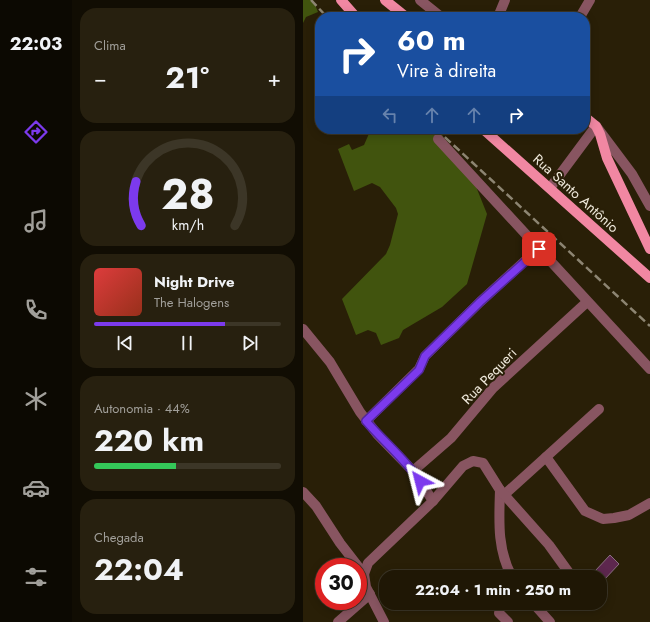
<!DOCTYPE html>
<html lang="pt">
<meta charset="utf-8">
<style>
:root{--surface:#1f1705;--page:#27200f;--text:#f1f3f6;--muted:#a19f9a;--line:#3c3627;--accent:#7c3aed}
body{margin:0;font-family:Jost,sans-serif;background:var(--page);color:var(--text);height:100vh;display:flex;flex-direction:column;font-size:15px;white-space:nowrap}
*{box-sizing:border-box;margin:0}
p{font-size:13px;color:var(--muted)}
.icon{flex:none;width:22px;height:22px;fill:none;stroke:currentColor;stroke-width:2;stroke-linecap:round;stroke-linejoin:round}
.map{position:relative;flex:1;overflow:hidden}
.details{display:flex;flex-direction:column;gap:8px;padding:8px;background:#110d03;width:231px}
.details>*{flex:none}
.banner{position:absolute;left:12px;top:12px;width:275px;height:122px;border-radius:16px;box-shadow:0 2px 10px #0003,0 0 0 1px var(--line);background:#1a4fa0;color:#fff;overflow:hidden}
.speed{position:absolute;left:12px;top:558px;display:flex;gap:8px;font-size:20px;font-weight:700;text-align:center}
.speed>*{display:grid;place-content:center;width:52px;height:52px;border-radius:50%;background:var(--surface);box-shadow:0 2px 10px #0003,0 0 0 1px var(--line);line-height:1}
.speed .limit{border:6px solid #d22;background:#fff;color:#111}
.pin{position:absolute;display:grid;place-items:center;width:34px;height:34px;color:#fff;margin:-17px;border-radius:8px;box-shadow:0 2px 6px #0006}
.me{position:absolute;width:44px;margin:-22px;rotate:322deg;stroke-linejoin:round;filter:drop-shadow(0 0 3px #0008)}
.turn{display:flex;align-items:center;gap:14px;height:84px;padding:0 16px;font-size:18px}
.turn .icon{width:52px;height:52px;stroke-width:2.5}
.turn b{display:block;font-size:28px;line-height:34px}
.lanes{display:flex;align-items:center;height:38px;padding:0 16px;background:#0003;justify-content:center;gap:20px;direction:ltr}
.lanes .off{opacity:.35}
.big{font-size:30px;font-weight:700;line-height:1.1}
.details .card{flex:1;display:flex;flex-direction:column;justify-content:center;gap:6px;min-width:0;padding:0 14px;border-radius:16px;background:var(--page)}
.details .dial{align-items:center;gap:0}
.dial svg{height:104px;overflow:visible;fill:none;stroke:var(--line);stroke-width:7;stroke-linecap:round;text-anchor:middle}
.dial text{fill:var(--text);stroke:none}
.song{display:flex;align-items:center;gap:12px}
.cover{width:48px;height:48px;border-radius:6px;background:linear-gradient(135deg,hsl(0 70% 55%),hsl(10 70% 35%))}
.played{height:4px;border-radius:2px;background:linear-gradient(90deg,var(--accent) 70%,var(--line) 70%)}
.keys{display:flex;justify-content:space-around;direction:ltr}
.heat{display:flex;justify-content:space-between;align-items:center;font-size:22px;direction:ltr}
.charge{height:6px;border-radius:3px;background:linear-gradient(90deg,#34c759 44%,var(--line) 0)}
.trip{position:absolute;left:76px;top:570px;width:228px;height:40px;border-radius:16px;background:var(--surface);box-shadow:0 2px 10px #0003,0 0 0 1px var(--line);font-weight:700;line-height:40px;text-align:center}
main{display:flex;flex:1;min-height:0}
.tabs{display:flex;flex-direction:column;width:72px;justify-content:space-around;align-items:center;background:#0c0902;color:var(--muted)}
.tabs .icon{width:28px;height:28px}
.tabs .on{color:var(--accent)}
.tabs b{font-size:18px;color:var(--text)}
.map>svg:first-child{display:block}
</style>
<main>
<nav class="tabs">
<b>22:03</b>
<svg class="icon on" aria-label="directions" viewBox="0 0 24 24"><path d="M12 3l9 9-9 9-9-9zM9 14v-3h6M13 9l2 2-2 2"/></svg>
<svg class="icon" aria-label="music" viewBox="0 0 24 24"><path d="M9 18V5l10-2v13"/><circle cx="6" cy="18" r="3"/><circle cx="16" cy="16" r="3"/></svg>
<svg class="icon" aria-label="phone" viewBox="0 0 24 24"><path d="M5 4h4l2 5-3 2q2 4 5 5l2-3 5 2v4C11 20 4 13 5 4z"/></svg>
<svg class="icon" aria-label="climate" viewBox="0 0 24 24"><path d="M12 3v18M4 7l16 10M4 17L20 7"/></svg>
<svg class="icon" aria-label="car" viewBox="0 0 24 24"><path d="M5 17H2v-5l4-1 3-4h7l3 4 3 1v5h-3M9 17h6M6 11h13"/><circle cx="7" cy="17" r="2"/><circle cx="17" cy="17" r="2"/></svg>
<svg class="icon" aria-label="filters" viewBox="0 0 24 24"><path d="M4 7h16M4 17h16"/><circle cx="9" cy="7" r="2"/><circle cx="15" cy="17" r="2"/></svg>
</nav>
<section class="details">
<div class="card"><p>Clima</p>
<div class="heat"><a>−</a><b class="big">21°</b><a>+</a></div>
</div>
<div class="card dial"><svg viewBox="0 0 100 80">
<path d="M14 69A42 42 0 1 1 86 69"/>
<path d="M14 69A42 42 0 0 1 10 35" stroke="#7c3aed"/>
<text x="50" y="56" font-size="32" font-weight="700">28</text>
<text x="50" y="72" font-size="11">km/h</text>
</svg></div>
<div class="card">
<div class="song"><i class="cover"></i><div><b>Night Drive</b><p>The Halogens</p></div></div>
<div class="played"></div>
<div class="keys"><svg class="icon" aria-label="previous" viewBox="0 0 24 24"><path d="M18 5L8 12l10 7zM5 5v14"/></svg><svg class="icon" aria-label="pause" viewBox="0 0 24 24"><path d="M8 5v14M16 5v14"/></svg><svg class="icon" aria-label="next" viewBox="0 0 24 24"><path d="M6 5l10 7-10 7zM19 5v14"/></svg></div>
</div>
<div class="card"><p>Autonomia · 44%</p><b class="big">220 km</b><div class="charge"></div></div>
<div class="card"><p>Chegada</p><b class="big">22:04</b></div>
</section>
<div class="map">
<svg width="347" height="622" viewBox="0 0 347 622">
<rect width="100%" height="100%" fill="#291f07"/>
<!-- forest -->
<g fill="#41540e">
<path d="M0 0H10L15 12 3 17 0 23Z"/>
<path d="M68 129H137L149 159 172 184 184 214 164 284 139 307 100 330 96 338 78 345 73 333 65 330 53 335 39 299 83 254 87 245 95 214 93 208 77 187 69 183 51 191 35 149 46 144 49 150 61 145Z"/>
</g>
<!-- building -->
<path fill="#5d274e" stroke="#896f80" d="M307 555 316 564 301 580 292 571Z"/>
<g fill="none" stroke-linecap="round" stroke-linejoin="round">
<!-- minor -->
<g stroke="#885561" stroke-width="10">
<path d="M117 0 138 17"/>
<path d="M195 17 202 0"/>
<path d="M277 17 287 0"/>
<path d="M135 139 347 369"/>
<path d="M247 188 293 126 329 174 347 206"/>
<path d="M0 329 27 362 57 412 74 434 110 471 130 501"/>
<path d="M63 421 116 369 122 356 177 302 235 249"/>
<path d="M243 457 282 511 300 519 311 518 326 515 347 503"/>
<path d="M110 471 148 438 190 388 284 302"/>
<path d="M197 490C196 521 194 549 209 577"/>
<path d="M0 492 13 506 37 543 61 574 63 587 81 622"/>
<path d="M201 495 296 409"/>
<path d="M61 574 65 563 130 501 160 466 170 461 180 463 197 490 246 545 269 577"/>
<path d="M230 603 247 622"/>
<path d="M196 613 205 622"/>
<path d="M35 622 67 594"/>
</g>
<!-- major -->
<g stroke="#f187a2" stroke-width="10">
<path d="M38 0 53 17"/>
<path d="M82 0 103 17"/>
<path d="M282 117 293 126 297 134 304 158 347 249"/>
<path d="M180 129 347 278"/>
</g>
<!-- rail -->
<g stroke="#8d8572" stroke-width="2.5" stroke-dasharray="8 4" stroke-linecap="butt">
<path d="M8 0 24 17"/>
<path d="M133 129 347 326"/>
</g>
</g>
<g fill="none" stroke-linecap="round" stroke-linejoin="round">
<defs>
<path id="route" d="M117 481C102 459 80 441 63 421L116 370 122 356 177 302 236 249"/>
</defs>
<!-- route casing -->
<use href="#route" stroke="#51269a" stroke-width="10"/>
<!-- route -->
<use href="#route" stroke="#7c3aed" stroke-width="7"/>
</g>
<g text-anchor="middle" stroke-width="4" stroke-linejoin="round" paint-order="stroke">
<!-- street labels -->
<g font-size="14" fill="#efe9db" stroke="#291f07">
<text transform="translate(273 193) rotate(42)" y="5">Rua Santo Antônio</text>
<text transform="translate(186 376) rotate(-46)" y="5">Rua Pequeri</text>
</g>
</g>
</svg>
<div class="speed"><div class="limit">30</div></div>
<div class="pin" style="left:236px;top:249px;background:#d93025"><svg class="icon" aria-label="arrive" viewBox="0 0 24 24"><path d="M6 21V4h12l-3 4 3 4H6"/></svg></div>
<svg class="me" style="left:117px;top:481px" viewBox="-20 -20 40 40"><path d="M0-17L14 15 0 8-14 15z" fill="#7c3aed" stroke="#fff" stroke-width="4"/></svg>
<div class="trip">22:04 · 1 min · 250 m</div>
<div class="banner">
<div class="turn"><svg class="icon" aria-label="right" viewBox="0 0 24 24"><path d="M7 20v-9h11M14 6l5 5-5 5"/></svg><div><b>60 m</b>Vire à direita</div></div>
<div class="lanes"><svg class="icon off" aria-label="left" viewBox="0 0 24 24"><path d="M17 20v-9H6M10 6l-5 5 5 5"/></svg><svg class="icon off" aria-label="ahead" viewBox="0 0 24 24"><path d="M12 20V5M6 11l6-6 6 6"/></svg><svg class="icon off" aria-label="ahead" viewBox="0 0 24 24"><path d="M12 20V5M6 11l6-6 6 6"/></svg><svg class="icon" aria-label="right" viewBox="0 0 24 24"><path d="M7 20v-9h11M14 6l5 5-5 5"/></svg></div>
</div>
</div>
</main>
